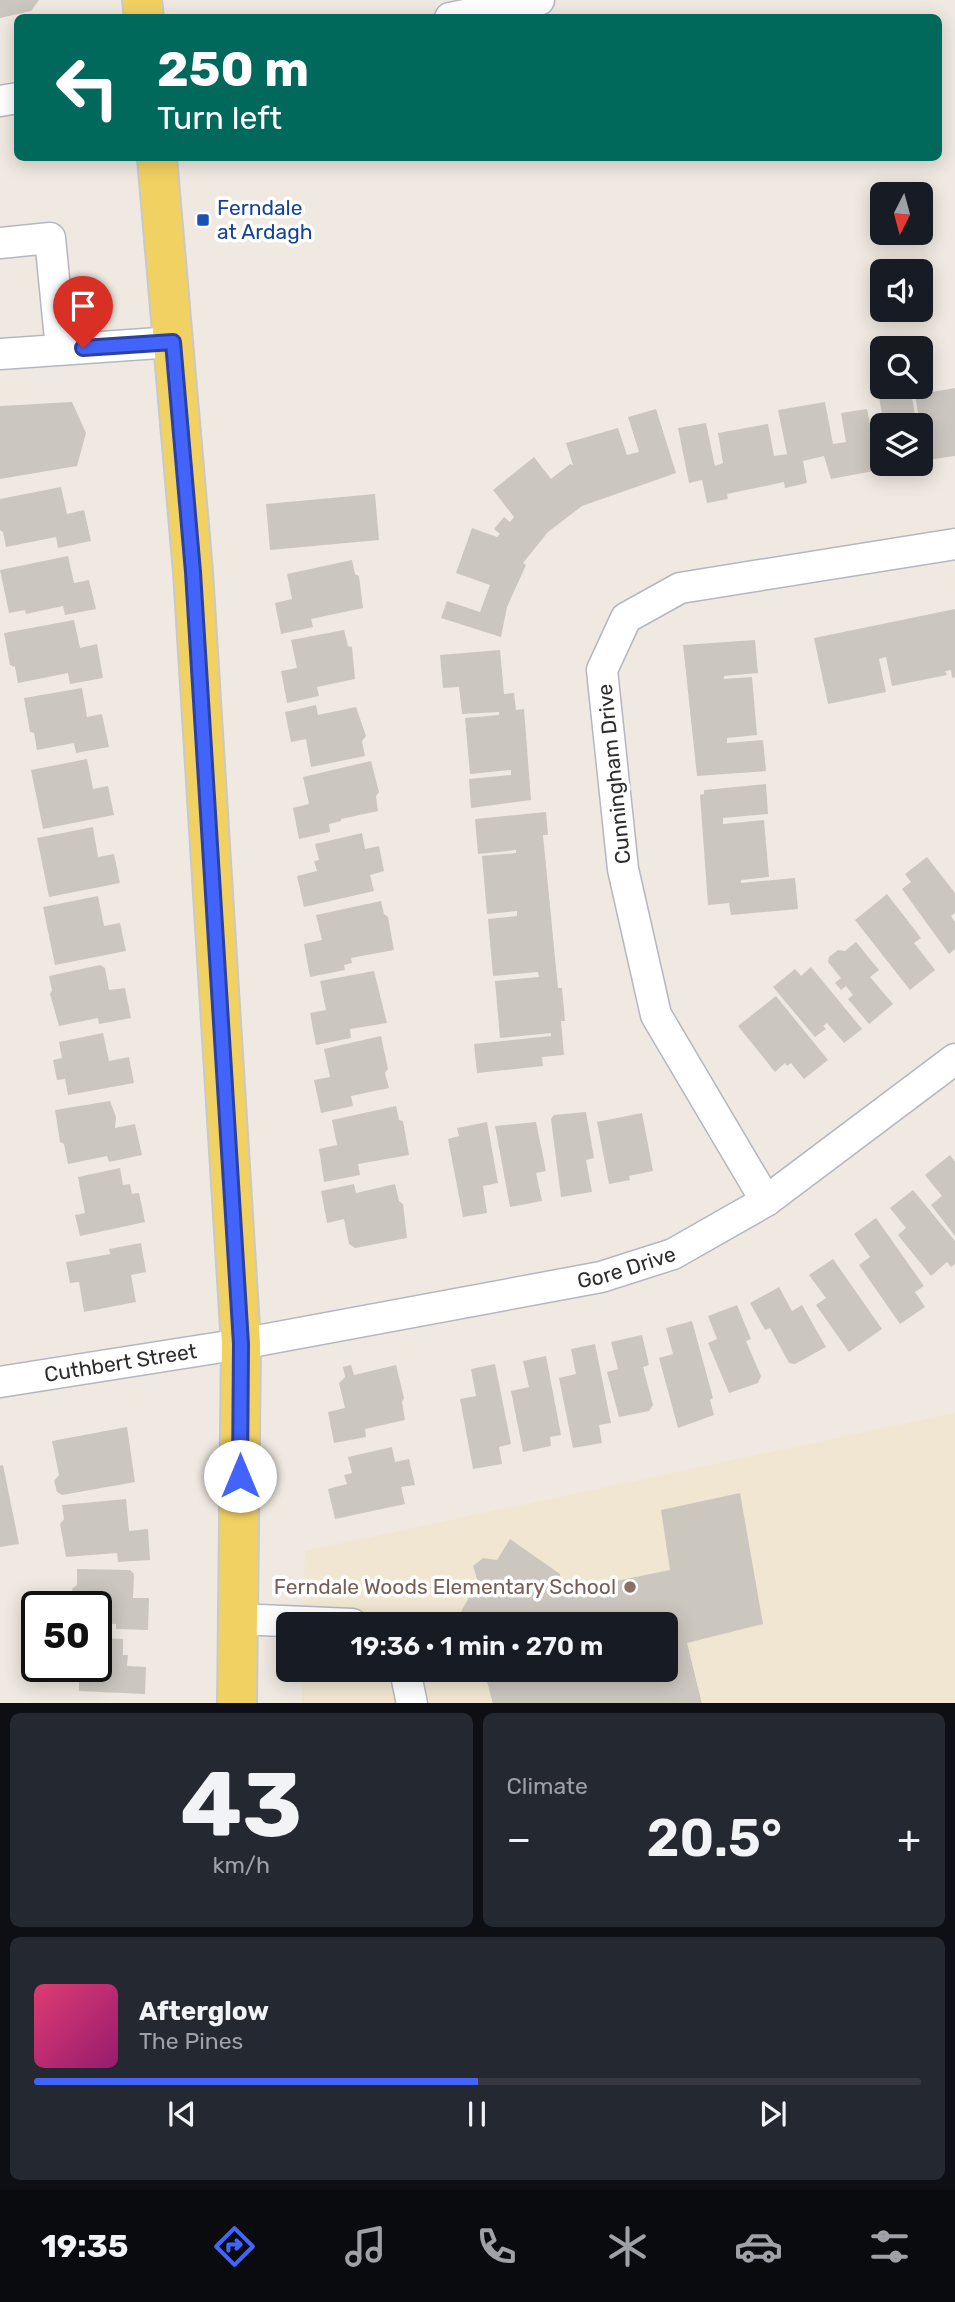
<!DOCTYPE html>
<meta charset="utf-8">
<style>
:root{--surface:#171b24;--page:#242831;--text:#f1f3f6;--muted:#9ea1a6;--line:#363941;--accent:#4264fb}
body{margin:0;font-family:Rubik,sans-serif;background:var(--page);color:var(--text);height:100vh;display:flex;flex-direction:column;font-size:26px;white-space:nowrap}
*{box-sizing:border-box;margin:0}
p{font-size:23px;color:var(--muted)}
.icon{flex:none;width:38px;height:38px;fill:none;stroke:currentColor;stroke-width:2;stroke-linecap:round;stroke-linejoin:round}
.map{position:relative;height:1703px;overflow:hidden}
.sheet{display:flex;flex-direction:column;gap:10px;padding:10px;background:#0d0f14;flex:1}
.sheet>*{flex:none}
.top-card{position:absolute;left:14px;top:14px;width:928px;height:147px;border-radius:10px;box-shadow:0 4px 18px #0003;background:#00695c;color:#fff;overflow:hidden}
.needle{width:46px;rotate:186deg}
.controls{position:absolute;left:870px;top:182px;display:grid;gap:14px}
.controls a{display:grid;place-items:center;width:63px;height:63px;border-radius:10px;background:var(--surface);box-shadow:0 4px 18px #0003;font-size:35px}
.speed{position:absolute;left:21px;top:1591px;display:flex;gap:14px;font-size:35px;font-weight:700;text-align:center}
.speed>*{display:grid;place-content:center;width:91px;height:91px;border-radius:50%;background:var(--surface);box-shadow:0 4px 18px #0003;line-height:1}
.speed .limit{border:4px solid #111;border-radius:10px;background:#fff;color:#111}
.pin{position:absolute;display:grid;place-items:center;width:60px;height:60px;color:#fff;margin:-72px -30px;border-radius:50% 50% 50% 0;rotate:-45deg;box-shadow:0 0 7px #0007}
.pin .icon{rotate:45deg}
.me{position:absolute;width:77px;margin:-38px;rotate:0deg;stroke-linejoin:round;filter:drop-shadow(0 0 5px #0008)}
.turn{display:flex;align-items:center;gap:24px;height:147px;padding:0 28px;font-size:32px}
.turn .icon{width:91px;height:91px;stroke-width:2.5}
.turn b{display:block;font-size:49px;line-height:60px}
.big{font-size:52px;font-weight:600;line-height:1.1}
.sheet .card{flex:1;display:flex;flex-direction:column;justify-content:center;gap:10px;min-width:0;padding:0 24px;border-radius:10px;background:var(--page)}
.sheet .dial{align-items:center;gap:0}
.dial b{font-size:91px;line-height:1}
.song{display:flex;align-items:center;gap:21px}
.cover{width:84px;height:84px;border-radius:10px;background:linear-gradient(135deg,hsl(340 70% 55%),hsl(320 70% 35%))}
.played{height:7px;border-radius:4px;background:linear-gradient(90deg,var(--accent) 50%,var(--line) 50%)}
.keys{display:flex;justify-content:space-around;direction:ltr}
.heat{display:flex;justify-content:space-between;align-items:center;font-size:38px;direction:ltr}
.sheet .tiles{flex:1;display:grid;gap:10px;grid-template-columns:1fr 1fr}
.card:last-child{grid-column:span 2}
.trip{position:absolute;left:276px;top:1612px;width:402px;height:70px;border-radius:10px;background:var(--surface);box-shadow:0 4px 18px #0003;font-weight:600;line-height:70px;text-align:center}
.tabs{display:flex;height:112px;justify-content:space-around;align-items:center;background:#090b0e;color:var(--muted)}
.tabs .icon{width:49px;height:49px}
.tabs .active{color:var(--accent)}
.tabs b{font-size:32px;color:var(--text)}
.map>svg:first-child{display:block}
</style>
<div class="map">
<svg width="955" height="1704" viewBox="0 0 955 1704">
<rect width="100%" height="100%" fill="#efe9e1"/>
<!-- education -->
<path fill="#f0e6d1" d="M955 1413V1703L302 1704 303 1670H667V1624H303L305 1551Z"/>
<!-- building -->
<g fill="#cbc7bf">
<path d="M0 0H39L31 11 0 18Z"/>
<path d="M955 388V456L920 461V425L915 395Z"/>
<path d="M911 392 917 425H884L879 397Z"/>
<path d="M72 402 86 433 77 466 0 479V406Z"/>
<path d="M825 402 833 444 846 442 841 413 867 409 879 470 831 479 824 456 803 461 807 483 785 488 784 482 727 494 728 499 707 503 702 480 689 483 678 428 706 423 715 466 723 463 718 433 768 424 774 456 787 454 778 410Z"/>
<path d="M656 409 676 473 582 506 548 532 523 563 526 565 507 607 501 637 441 618 447 601 480 612 490 585 456 573 472 528 497 537 500 534 494 529 504 517 510 522 514 517 493 490 534 457 551 479 570 464 573 465 566 443 618 428 627 455 639 452 628 417Z"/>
<path d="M61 487 67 514 84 510 91 541 58 548 56 537 6 547 3 532 0 530V499Z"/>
<path d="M375 494 379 540 270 550 266 504Z"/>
<path d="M68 556 74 583 89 580 96 609 65 615 63 606 26 614 25 610 9 613 0 570Z"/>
<path d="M352 560 355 574 359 576 363 608 311 619 313 627 281 634 275 603 292 599 287 574Z"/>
<path d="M955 609V677L952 678 951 670 945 671 947 675 892 686 886 657 879 659 886 692 828 704 814 638Z"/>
<path d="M74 620 80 648 97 644 103 678 70 684 68 673 18 683 15 667 10 665 4 633Z"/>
<path d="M344 630 348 646 352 647 355 679 317 687 319 696 287 703 281 671 297 668 291 640Z"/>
<path d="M755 640 758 673 724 676V679L752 677 757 735 727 738V743L763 740 766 771 697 776 683 645Z"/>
<path d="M500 650 504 694 514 693 516 710 524 709 531 800 471 808 469 779 511 775V770L470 774 465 718 499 715V712L462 714 459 687 443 688 440 655Z"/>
<path d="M82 688 87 717 102 714 109 747 76 753 74 743 37 750 34 733 30 732 24 698Z"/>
<path d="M316 705 318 715 356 707 366 736 362 741 365 756 311 767 306 739 291 742 285 712Z"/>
<path d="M87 759 93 789 108 786 114 815 43 829 31 770Z"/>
<path d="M371 761 379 792 376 796 378 811 341 819V821L329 824 330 832 299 839 293 808 309 804 303 777Z"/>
<path d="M766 784 768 814 723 818V824L764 820 769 877 741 880V883L795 878 798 909 731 915 729 903 708 905 700 795 704 794V790Z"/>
<path d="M546 812 548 835H543L558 988H562L565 1021H561L564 1055 542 1057 543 1066 477 1073 474 1044 551 1036V1033L500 1038 495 981 539 977 538 972 493 976 488 919 517 916V911L487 914 482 856 516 853V850L478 854 475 819Z"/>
<path d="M93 827 98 857 114 854 120 883 49 897 37 838Z"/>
<path d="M362 833 365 849 379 846 384 871 370 875 374 891 304 907 297 876 317 871 314 861 319 860 315 844Z"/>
<path d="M927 857 955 893V913L951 916 955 922V949L949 954 902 889 911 882 905 874Z"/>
<path d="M887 894 921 938 914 943 935 970 910 990 855 920Z"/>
<path d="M98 896 104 926 120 923 126 951 55 965 43 907Z"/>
<path d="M381 901 384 914 388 917 394 950 351 958 352 963 344 965 345 970 310 977 304 944 322 940 316 915Z"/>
<path d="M856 942 879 970 870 977 893 1004 869 1024 848 999 853 995 846 986 841 990 835 983 841 978 828 962 829 957 838 950 845 951Z"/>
<path d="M100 965 105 968 109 990 125 988 131 1018 99 1024 98 1018 59 1026 50 994 52 990 49 976Z"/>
<path d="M811 967 862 1029 844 1043 827 1023 823 1026 826 1029 815 1037 773 987 795 969 801 976Z"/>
<path d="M374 971 387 1023 350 1029 351 1038 316 1045 310 1013 326 1010 320 981Z"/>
<path d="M776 996 828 1060 804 1079 791 1063 787 1066 785 1063 775 1072 738 1026Z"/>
<path d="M103 1033 109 1061 129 1057 134 1083 68 1095 65 1079 57 1080 53 1060 62 1058 59 1042Z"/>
<path d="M381 1036 388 1069 385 1073 389 1088 351 1096 353 1106 321 1113 314 1080 330 1077 324 1049Z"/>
<path d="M110 1101 116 1117 115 1128 135 1124 142 1155 109 1162 107 1156 68 1164 64 1144 60 1142 55 1110Z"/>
<path d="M396 1106 399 1120 403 1121 409 1155 358 1164 360 1175 324 1182 319 1149 337 1145 332 1120Z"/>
<path d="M586 1112 594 1158 586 1160 592 1192 561 1197 551 1119 554 1115Z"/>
<path d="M642 1113 653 1171 629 1176 630 1180 609 1184 597 1122Z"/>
<path d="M487 1122 498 1183 483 1186 487 1213 463 1217 448 1139 459 1136 457 1128Z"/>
<path d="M536 1122 546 1171 536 1173 542 1201 510 1207 495 1126Z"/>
<path d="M950 1155 955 1162V1236L931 1205 942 1196 925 1175Z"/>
<path d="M120 1168 123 1185 130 1184 132 1194 139 1193 145 1222 80 1236 75 1215 85 1213 78 1177Z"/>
<path d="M354 1184 356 1193 395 1184 399 1201 403 1204 407 1238 355 1248 349 1244 344 1219 327 1223 321 1191Z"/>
<path d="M913 1190 955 1241V1264L951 1267 947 1262 931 1276 898 1235 906 1228 890 1208Z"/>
<path d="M876 1218 924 1286 915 1292 925 1307 900 1324 859 1265 870 1257 854 1234Z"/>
<path d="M141 1243 146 1272 131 1275 136 1302 84 1312 79 1282 70 1283 66 1262 110 1254 109 1249Z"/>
<path d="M833 1259 882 1329 849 1352 816 1305 826 1298 809 1275Z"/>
<path d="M779 1287 792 1311 802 1305 826 1347 795 1364 789 1363 770 1328 765 1330 750 1303Z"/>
<path d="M737 1305 751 1339 746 1341 761 1376 758 1383 729 1393 708 1343 717 1339 708 1316Z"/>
<path d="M692 1321 713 1398 710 1400 714 1415 678 1428 659 1358 673 1354 666 1328Z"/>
<path d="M642 1335 649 1365 643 1367 653 1405 649 1411 619 1417 607 1372 618 1369 611 1342Z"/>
<path d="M595 1344 611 1423 599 1425 602 1443 573 1448 559 1378 576 1374 571 1349Z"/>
<path d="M546 1356 561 1435 550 1437 551 1446 523 1452 511 1391 529 1387 523 1361Z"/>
<path d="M495 1364 511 1444 499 1447 502 1464 473 1469 460 1399 476 1396 471 1369Z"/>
<path d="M351 1365 354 1375 396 1365 404 1398 402 1402 405 1420 365 1429 366 1437 334 1443 328 1412 345 1408 339 1383 345 1377 343 1367Z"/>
<path d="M127 1427 135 1482 62 1495 57 1492 54 1481 59 1475 52 1441Z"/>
<path d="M392 1447 395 1462 409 1459 415 1485 401 1487 405 1504 335 1519 328 1489 347 1484 344 1475 352 1473 348 1457Z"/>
<path d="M3 1465 19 1544 0 1547V1466Z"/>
<path d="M740 1493 763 1624 687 1643 702 1704H493L484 1670H667V1624H471L459 1615 478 1582 473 1566 483 1558 497 1560 510 1539 560 1574 562 1592 670 1570 661 1510Z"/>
<path d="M126 1499 129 1531 148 1529 150 1560 118 1562 117 1553 66 1557 60 1524 64 1519 62 1505Z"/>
<path d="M77 1569 130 1570 134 1574 133 1598H149L148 1630 116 1629V1624L96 1623V1606H76L72 1589 77 1585Z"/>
<path d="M96 1638 123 1639V1655H128L127 1666 146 1667 145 1694 79 1691V1674H69L70 1666H96Z"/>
</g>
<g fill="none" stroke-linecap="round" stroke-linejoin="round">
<defs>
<g id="minor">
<path d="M450 18 539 0"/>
<path d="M0 101 18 98"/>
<path d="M0 243 50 238 61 349"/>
<path d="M0 354 173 342"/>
<path d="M766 1201 656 1015 623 869 602 670 626 618 680 588 955 544"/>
<path id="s1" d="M0 1382 241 1344 601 1277 673 1254 766 1201 955 1059"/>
<path d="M238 1619 352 1624"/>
<path d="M405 1670 412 1704"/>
</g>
<g id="major">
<path d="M142 0 144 18"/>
<path d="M157 158 193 572 241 1344 237 1704"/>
</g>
</defs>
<!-- minor casing -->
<use href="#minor" stroke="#b4b7c1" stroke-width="33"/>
<!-- major casing -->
<use href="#major" stroke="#c9c9c9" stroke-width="42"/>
<!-- minor -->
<use href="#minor" stroke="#fff" stroke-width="30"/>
<!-- major -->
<use href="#major" stroke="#f2d163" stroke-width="38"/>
</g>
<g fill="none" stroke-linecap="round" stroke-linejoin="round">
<defs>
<path id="route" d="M83 348 173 342 193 572 241 1344 240 1476"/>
</defs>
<!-- route casing -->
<use href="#route" stroke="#2b41a3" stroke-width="18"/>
<!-- route -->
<use href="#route" stroke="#4264fb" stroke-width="12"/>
</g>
<!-- markers -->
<rect fill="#1a4fb4" stroke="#fff" stroke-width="2.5" x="196" y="213" width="14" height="14" rx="3.5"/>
<circle fill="#8d6e63" stroke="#fff" stroke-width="2.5" cx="630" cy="1587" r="7"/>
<g text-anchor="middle" stroke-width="7" stroke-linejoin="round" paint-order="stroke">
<!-- transit labels -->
<g font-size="21" fill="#164399" stroke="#fff" text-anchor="start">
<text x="217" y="215">Ferndale<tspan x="217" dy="24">at Ardagh</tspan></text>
</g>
<!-- street labels -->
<g font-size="21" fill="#2e2e2e" stroke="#fff">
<text transform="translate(614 774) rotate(-96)" y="7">Cunningham Drive</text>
<text dy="7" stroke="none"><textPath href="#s1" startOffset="637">Gore Drive</textPath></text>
<text dy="7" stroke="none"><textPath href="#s1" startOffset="122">Cuthbert Street</textPath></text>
</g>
<!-- education labels -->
<g font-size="21" fill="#785e54" stroke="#fff" text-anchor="end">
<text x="616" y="1594">Ferndale Woods Elementary School</text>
</g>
</g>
</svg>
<div class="controls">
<a><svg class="needle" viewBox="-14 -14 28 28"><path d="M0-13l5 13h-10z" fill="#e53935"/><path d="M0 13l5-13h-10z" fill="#9ea1a6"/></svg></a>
<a><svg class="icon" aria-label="sound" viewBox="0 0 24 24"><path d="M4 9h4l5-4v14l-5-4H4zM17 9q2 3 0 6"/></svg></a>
<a><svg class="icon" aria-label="search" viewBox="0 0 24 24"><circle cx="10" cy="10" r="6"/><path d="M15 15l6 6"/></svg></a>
<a><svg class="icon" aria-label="layers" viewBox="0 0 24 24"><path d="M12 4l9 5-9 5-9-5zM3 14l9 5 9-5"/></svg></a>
</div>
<div class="speed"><div class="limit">50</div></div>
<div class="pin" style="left:83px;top:348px;background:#d93025"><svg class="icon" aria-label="arrive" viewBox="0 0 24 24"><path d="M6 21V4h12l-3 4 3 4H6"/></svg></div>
<svg class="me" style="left:240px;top:1476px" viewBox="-20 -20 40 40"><circle r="19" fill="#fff"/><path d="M0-13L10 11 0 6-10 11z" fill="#4264fb"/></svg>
<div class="trip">19:36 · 1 min · 270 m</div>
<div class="top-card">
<div class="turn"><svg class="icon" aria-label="left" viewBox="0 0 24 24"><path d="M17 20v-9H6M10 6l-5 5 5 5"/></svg><div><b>250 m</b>Turn left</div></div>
</div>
</div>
<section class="sheet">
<div class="tiles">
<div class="card dial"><b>43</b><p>km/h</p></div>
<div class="card"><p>Climate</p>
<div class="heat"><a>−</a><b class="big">20.5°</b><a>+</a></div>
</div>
<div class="card">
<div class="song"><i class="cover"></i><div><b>Afterglow</b><p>The Pines</p></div></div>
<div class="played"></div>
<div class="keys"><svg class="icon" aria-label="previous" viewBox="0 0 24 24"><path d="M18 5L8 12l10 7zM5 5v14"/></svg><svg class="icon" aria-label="pause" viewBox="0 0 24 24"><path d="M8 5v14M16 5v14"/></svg><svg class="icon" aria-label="next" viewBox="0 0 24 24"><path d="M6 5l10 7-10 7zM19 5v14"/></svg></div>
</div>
</div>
</section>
<nav class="tabs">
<b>19:35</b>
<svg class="icon active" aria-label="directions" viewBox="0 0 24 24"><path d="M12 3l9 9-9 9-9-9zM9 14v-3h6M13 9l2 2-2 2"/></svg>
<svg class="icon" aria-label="music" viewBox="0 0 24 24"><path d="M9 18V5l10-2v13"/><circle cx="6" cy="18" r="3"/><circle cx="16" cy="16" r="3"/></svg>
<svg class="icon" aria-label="phone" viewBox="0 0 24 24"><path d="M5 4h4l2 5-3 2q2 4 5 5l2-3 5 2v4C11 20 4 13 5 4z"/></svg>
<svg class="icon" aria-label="climate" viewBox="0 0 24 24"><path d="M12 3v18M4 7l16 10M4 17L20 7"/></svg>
<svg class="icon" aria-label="car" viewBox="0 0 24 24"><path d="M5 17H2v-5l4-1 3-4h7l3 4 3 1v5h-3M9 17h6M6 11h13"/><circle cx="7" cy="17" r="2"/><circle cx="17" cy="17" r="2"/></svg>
<svg class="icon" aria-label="filters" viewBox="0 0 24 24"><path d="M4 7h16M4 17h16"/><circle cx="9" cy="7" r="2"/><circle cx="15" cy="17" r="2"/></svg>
</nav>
